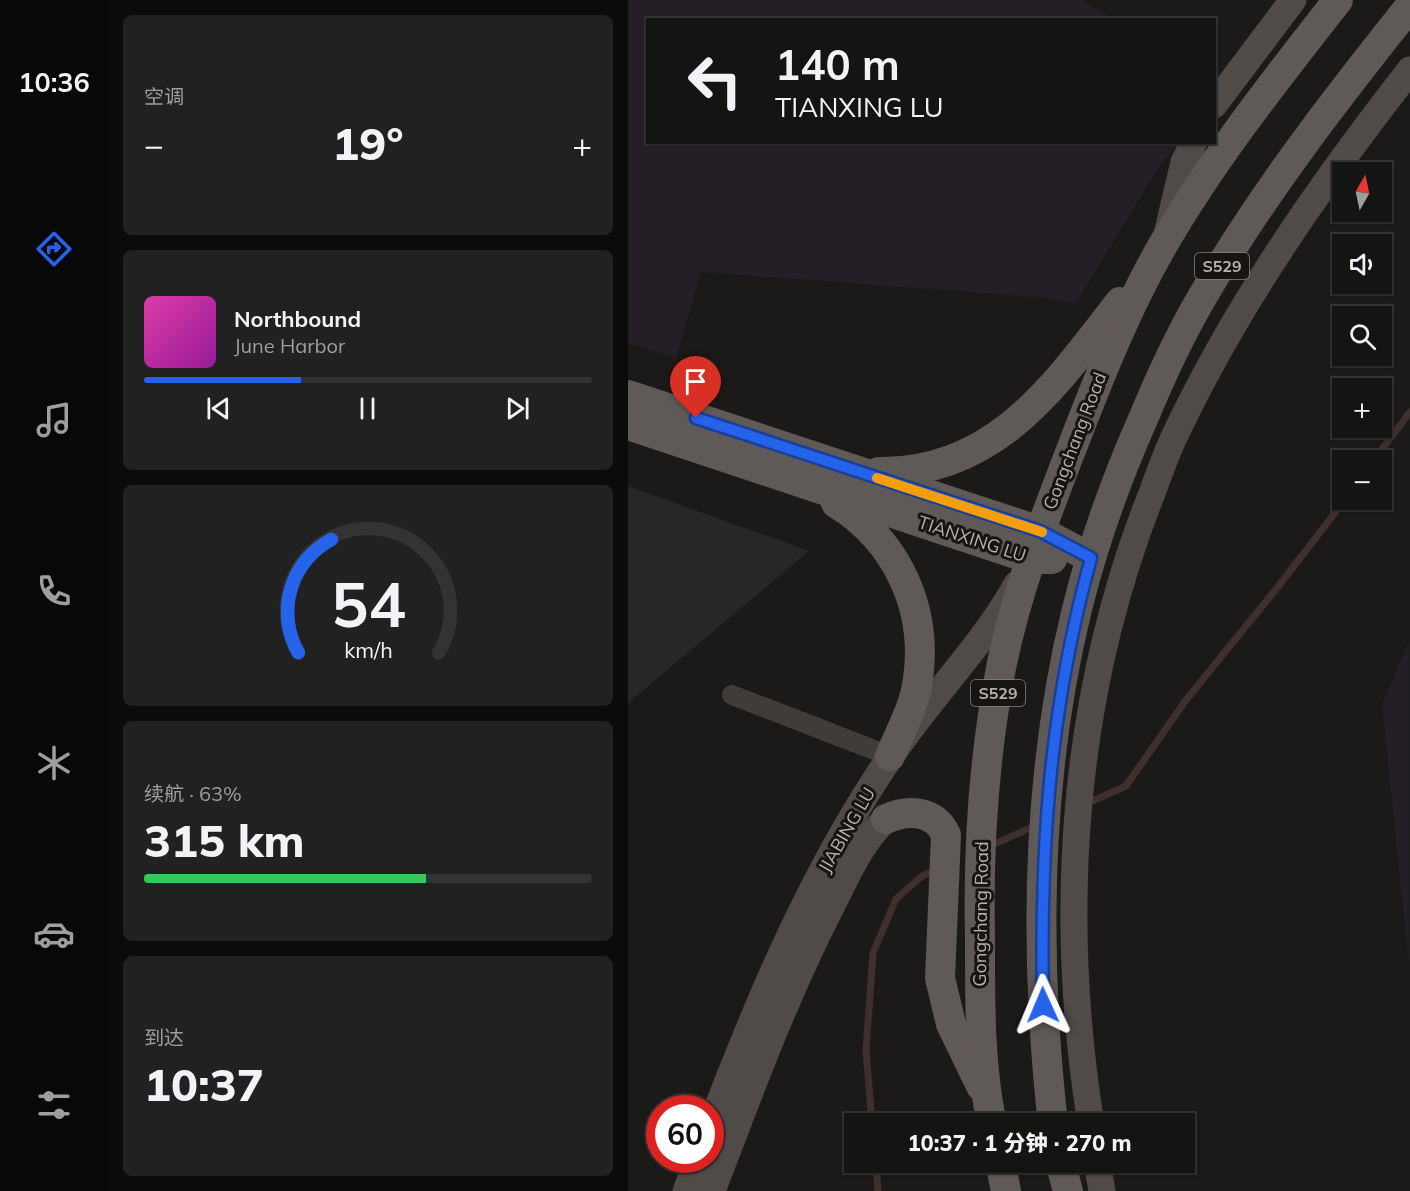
<!DOCTYPE html>
<html lang="zh">
<meta charset="utf-8">
<style>
:root{--surface:#141413;--page:#212121;--text:#f1f3f6;--muted:#9d9ea0;--line:#333;--accent:#2563eb}
body{margin:0;font-family:Mulish,"Noto Sans SC",sans-serif;background:var(--page);color:var(--text);height:100vh;display:flex;flex-direction:column;font-size:22px;white-space:nowrap}
*{box-sizing:border-box;margin:0}
p{font-size:20px;color:var(--muted)}
.icon{flex:none;width:33px;height:33px;fill:none;stroke:currentColor;stroke-width:2;stroke-linecap:round;stroke-linejoin:round}
.map{position:relative;flex:1;overflow:hidden}
.drawer{display:flex;flex-direction:column;gap:15px;padding:15px;background:#0b0b0a;width:520px}
.drawer>*{flex:none}
.guide{position:absolute;left:18px;top:18px;width:570px;height:126px;border-radius:0px;box-shadow:0 2px 4px #0004,0 0 0 2px var(--line);background:#141413;color:var(--text);overflow:hidden}
.needle{width:39px;rotate:9deg}
.buttons{position:absolute;left:704px;top:162px;display:grid;gap:12px}
.buttons a{display:grid;place-items:center;width:60px;height:60px;border-radius:0px;background:var(--surface);box-shadow:0 2px 4px #0004,0 0 0 2px var(--line);font-size:30px}
.speed{position:absolute;left:18px;top:1095px;display:flex;gap:12px;font-size:30px;font-weight:700;text-align:center}
.speed>*{display:grid;place-content:center;width:78px;height:78px;border-radius:50%;background:var(--surface);box-shadow:0 2px 4px #0004,0 0 0 2px var(--line);line-height:1}
.speed .limit{border:9px solid #d22;background:#fff;color:#111}
.pin{position:absolute;display:grid;place-items:center;width:51px;height:51px;color:#fff;margin:-62px -26px;border-radius:50% 50% 50% 0;rotate:-45deg;box-shadow:0 0 6px #0007}
.pin .icon{rotate:45deg}
.me{position:absolute;width:66px;margin:-33px;rotate:359deg;stroke-linejoin:round;filter:drop-shadow(0 0 4px #0008)}
.turn{display:flex;align-items:center;gap:21px;height:126px;padding:0 30px;font-size:27px}
.turn .icon{width:78px;height:78px;stroke-width:2.5}
.turn b{display:block;font-size:42px;line-height:51px}
.big{font-size:45px;font-weight:800;line-height:1.1}
.drawer .tile{flex:1;display:flex;flex-direction:column;justify-content:center;gap:9px;min-width:0;padding:0 21px;border-radius:9px;background:var(--page)}
.drawer .dial{align-items:center;gap:0}
.dial svg{height:156px;overflow:visible;fill:none;stroke:var(--line);stroke-width:7;stroke-linecap:round;text-anchor:middle}
.dial text{fill:var(--text);stroke:none}
.song{display:flex;align-items:center;gap:18px}
.cover{width:72px;height:72px;border-radius:9px;background:linear-gradient(135deg,hsl(320 70% 55%),hsl(300 70% 35%))}
.played{height:6px;border-radius:3px;background:linear-gradient(90deg,var(--accent) 35%,var(--line) 35%)}
.keys{display:flex;justify-content:space-around;direction:ltr}
.heat{display:flex;justify-content:space-between;align-items:center;font-size:33px;direction:ltr}
.charge{height:9px;border-radius:4px;background:linear-gradient(90deg,#34c759 63%,var(--line) 0)}
.trip{position:absolute;left:216px;top:1113px;width:351px;height:60px;border-radius:0px;background:var(--surface);box-shadow:0 2px 4px #0004,0 0 0 2px var(--line);font-weight:800;line-height:60px;text-align:center}
main{display:flex;flex:1;min-height:0}
.tab-bar{display:flex;flex-direction:column;width:108px;justify-content:space-around;align-items:center;background:#080808;color:var(--muted)}
.tab-bar .icon{width:42px;height:42px}
.tab-bar .selected{color:var(--accent)}
.tab-bar b{font-size:27px;color:var(--text)}
.map>svg:first-child{display:block}
</style>
<main>
<nav class="tab-bar">
<b>10:36</b>
<svg class="icon selected" aria-label="directions" viewBox="0 0 24 24"><path d="M12 3l9 9-9 9-9-9zM9 14v-3h6M13 9l2 2-2 2"/></svg>
<svg class="icon" aria-label="music" viewBox="0 0 24 24"><path d="M9 18V5l10-2v13"/><circle cx="6" cy="18" r="3"/><circle cx="16" cy="16" r="3"/></svg>
<svg class="icon" aria-label="phone" viewBox="0 0 24 24"><path d="M5 4h4l2 5-3 2q2 4 5 5l2-3 5 2v4C11 20 4 13 5 4z"/></svg>
<svg class="icon" aria-label="climate" viewBox="0 0 24 24"><path d="M12 3v18M4 7l16 10M4 17L20 7"/></svg>
<svg class="icon" aria-label="car" viewBox="0 0 24 24"><path d="M5 17H2v-5l4-1 3-4h7l3 4 3 1v5h-3M9 17h6M6 11h13"/><circle cx="7" cy="17" r="2"/><circle cx="17" cy="17" r="2"/></svg>
<svg class="icon" aria-label="filters" viewBox="0 0 24 24"><path d="M4 7h16M4 17h16"/><circle cx="9" cy="7" r="2"/><circle cx="15" cy="17" r="2"/></svg>
</nav>
<section class="drawer">
<div class="tile"><p>空调</p>
<div class="heat"><a>−</a><b class="big">19°</b><a>+</a></div>
</div>
<div class="tile">
<div class="song"><i class="cover"></i><div><b>Northbound</b><p>June Harbor</p></div></div>
<div class="played"></div>
<div class="keys"><svg class="icon" aria-label="previous" viewBox="0 0 24 24"><path d="M18 5L8 12l10 7zM5 5v14"/></svg><svg class="icon" aria-label="pause" viewBox="0 0 24 24"><path d="M8 5v14M16 5v14"/></svg><svg class="icon" aria-label="next" viewBox="0 0 24 24"><path d="M6 5l10 7-10 7zM19 5v14"/></svg></div>
</div>
<div class="tile dial"><svg viewBox="0 0 100 80">
<path d="M14 69A42 42 0 1 1 86 69"/>
<path d="M14 69A42 42 0 0 1 31 11" stroke="#2563eb"/>
<text x="50" y="56" font-size="32" font-weight="700">54</text>
<text x="50" y="72" font-size="11">km/h</text>
</svg></div>
<div class="tile"><p>续航 · 63%</p><b class="big">315 km</b><div class="charge"></div></div>
<div class="tile"><p>到达</p><b class="big">10:37</b></div>
</section>
<div class="map">
<svg width="782" height="1191" viewBox="0 0 782 1191">
<rect width="100%" height="100%" fill="#1b1a19"/>
<!-- built -->
<path fill="#282725" d="M0 486 181 551 0 703Z"/>
<!-- green -->
<g fill="#241f26">
<path d="M0 0H454L486 19 20 20V142L550 143 529 170 448 303 409 297 73 272 48 358 0 343Z"/>
<path d="M781 641V965L754 705Z"/>
</g>
<g fill="none" stroke-linecap="round" stroke-linejoin="round">
<!-- stream -->
<g stroke="#3f3030" stroke-width="7">
<path d="M746 460 782 412"/>
<path d="M458 804 498 786 558 700 649 588 717 500"/>
<path d="M362 846 409 825"/>
<path d="M244 1124 238 1050 245 953 268 899 294 876 308 870"/>
<path d="M248 1162 250 1191"/>
</g>
<!-- minor -->
<path stroke="#403c3a" stroke-width="20" d="M104 695 262 756"/>
<!-- secondary -->
<g stroke="#504a49" stroke-width="27">
<path d="M586 105 665 0"/>
<path d="M540 230 556 162 566 142"/>
<path d="M463 1124C429 912 444 694 524 493 531 474 538 454 547 435 609 304 693 184 782 70"/>
<path d="M82 1127C131 999 185 870 263 756 302 697 355 646 389 584"/>
<path d="M469 1162 474 1191"/>
<path d="M58 1191 70 1160"/>
<path d="M84 1191C121 1094 157 996 205 903 220 874 233 842 258 819"/>
</g>
<!-- primary -->
<g stroke="#5f5957" stroke-width="30">
<path d="M0 395 412 531 463 558"/>
<path d="M0 425 403 559H424"/>
<path d="M251 472C368 474 428 384 492 302"/>
<path d="M208 503C269 541 300 608 290 679 287 706 272 732 262 756"/>
<path d="M258 819C280 809 307 810 318 835L312 978 323 1024 353 1086"/>
<path d="M364 1124C351 1064 352 996 352 935 350 846 356 756 373 668 389 588 419 512 448 437 474 370 500 305 536 243 586 157 649 78 710 0"/>
<path d="M425 1124C406 953 408 776 449 609 465 544 488 480 515 419 532 378 551 337 573 299 634 194 707 100 782 6"/>
<path d="M372 1162 378 1191"/>
<path d="M432 1162 440 1191"/>
</g>
</g>
<g fill="none" stroke-linecap="round" stroke-linejoin="round">
<defs>
<path id="route" d="M68 418 412 531 463 558C421 710 412 849 415 1005"/>
</defs>
<!-- route casing -->
<use href="#route" stroke="#184099" stroke-width="15"/>
<!-- route -->
<use href="#route" stroke="#2563eb" stroke-width="10"/>
<!-- slow -->
<path stroke="#f59e0b" stroke-width="10" d="M249 478 414 532"/>
</g>
<g text-anchor="middle" stroke-width="6" stroke-linejoin="round" paint-order="stroke">
<!-- shield labels -->
<g fill="#161514" stroke="#89817e" stroke-width="1.5">
<rect x="567" y="253" width="54" height="26" rx="4.5"/>
<rect x="343" y="680" width="54" height="26" rx="4.5"/>
</g>
<g font-size="16" font-weight="bold" fill="#baafac">
<text x="594" y="272">S529</text>
<text x="370" y="699">S529</text>
</g>
<!-- street labels -->
<g font-size="18" fill="#baafac" stroke="#161514">
<text transform="translate(447 441) rotate(-69)" y="6">Gongchang Road</text>
<text transform="translate(344 539) rotate(18)" y="6">TIANXING LU</text>
<text transform="translate(219 830) rotate(-60)" y="6">JIABING LU</text>
<text transform="translate(353 914) rotate(-89)" y="6">Gongchang Road</text>
</g>
</g>
</svg>
<div class="buttons">
<a><svg class="needle" viewBox="-14 -14 28 28"><path d="M0-13l5 13h-10z" fill="#e53935"/><path d="M0 13l5-13h-10z" fill="#9d9ea0"/></svg></a>
<a><svg class="icon" aria-label="sound" viewBox="0 0 24 24"><path d="M4 9h4l5-4v14l-5-4H4zM17 9q2 3 0 6"/></svg></a>
<a><svg class="icon" aria-label="search" viewBox="0 0 24 24"><circle cx="10" cy="10" r="6"/><path d="M15 15l6 6"/></svg></a>
<a>+</a>
<a>−</a>
</div>
<div class="speed"><div class="limit">60</div></div>
<div class="pin" style="left:68px;top:418px;background:#d93025"><svg class="icon" aria-label="arrive" viewBox="0 0 24 24"><path d="M6 21V4h12l-3 4 3 4H6"/></svg></div>
<svg class="me" style="left:415px;top:1005px" viewBox="-20 -20 40 40"><path d="M0-17L14 15 0 8-14 15z" fill="#2563eb" stroke="#fff" stroke-width="4"/></svg>
<div class="trip">10:37 · 1 分钟 · 270 m</div>
<div class="guide">
<div class="turn"><svg class="icon" aria-label="left" viewBox="0 0 24 24"><path d="M17 20v-9H6M10 6l-5 5 5 5"/></svg><div><b>140 m</b>TIANXING LU</div></div>
</div>
</div>
</main>
